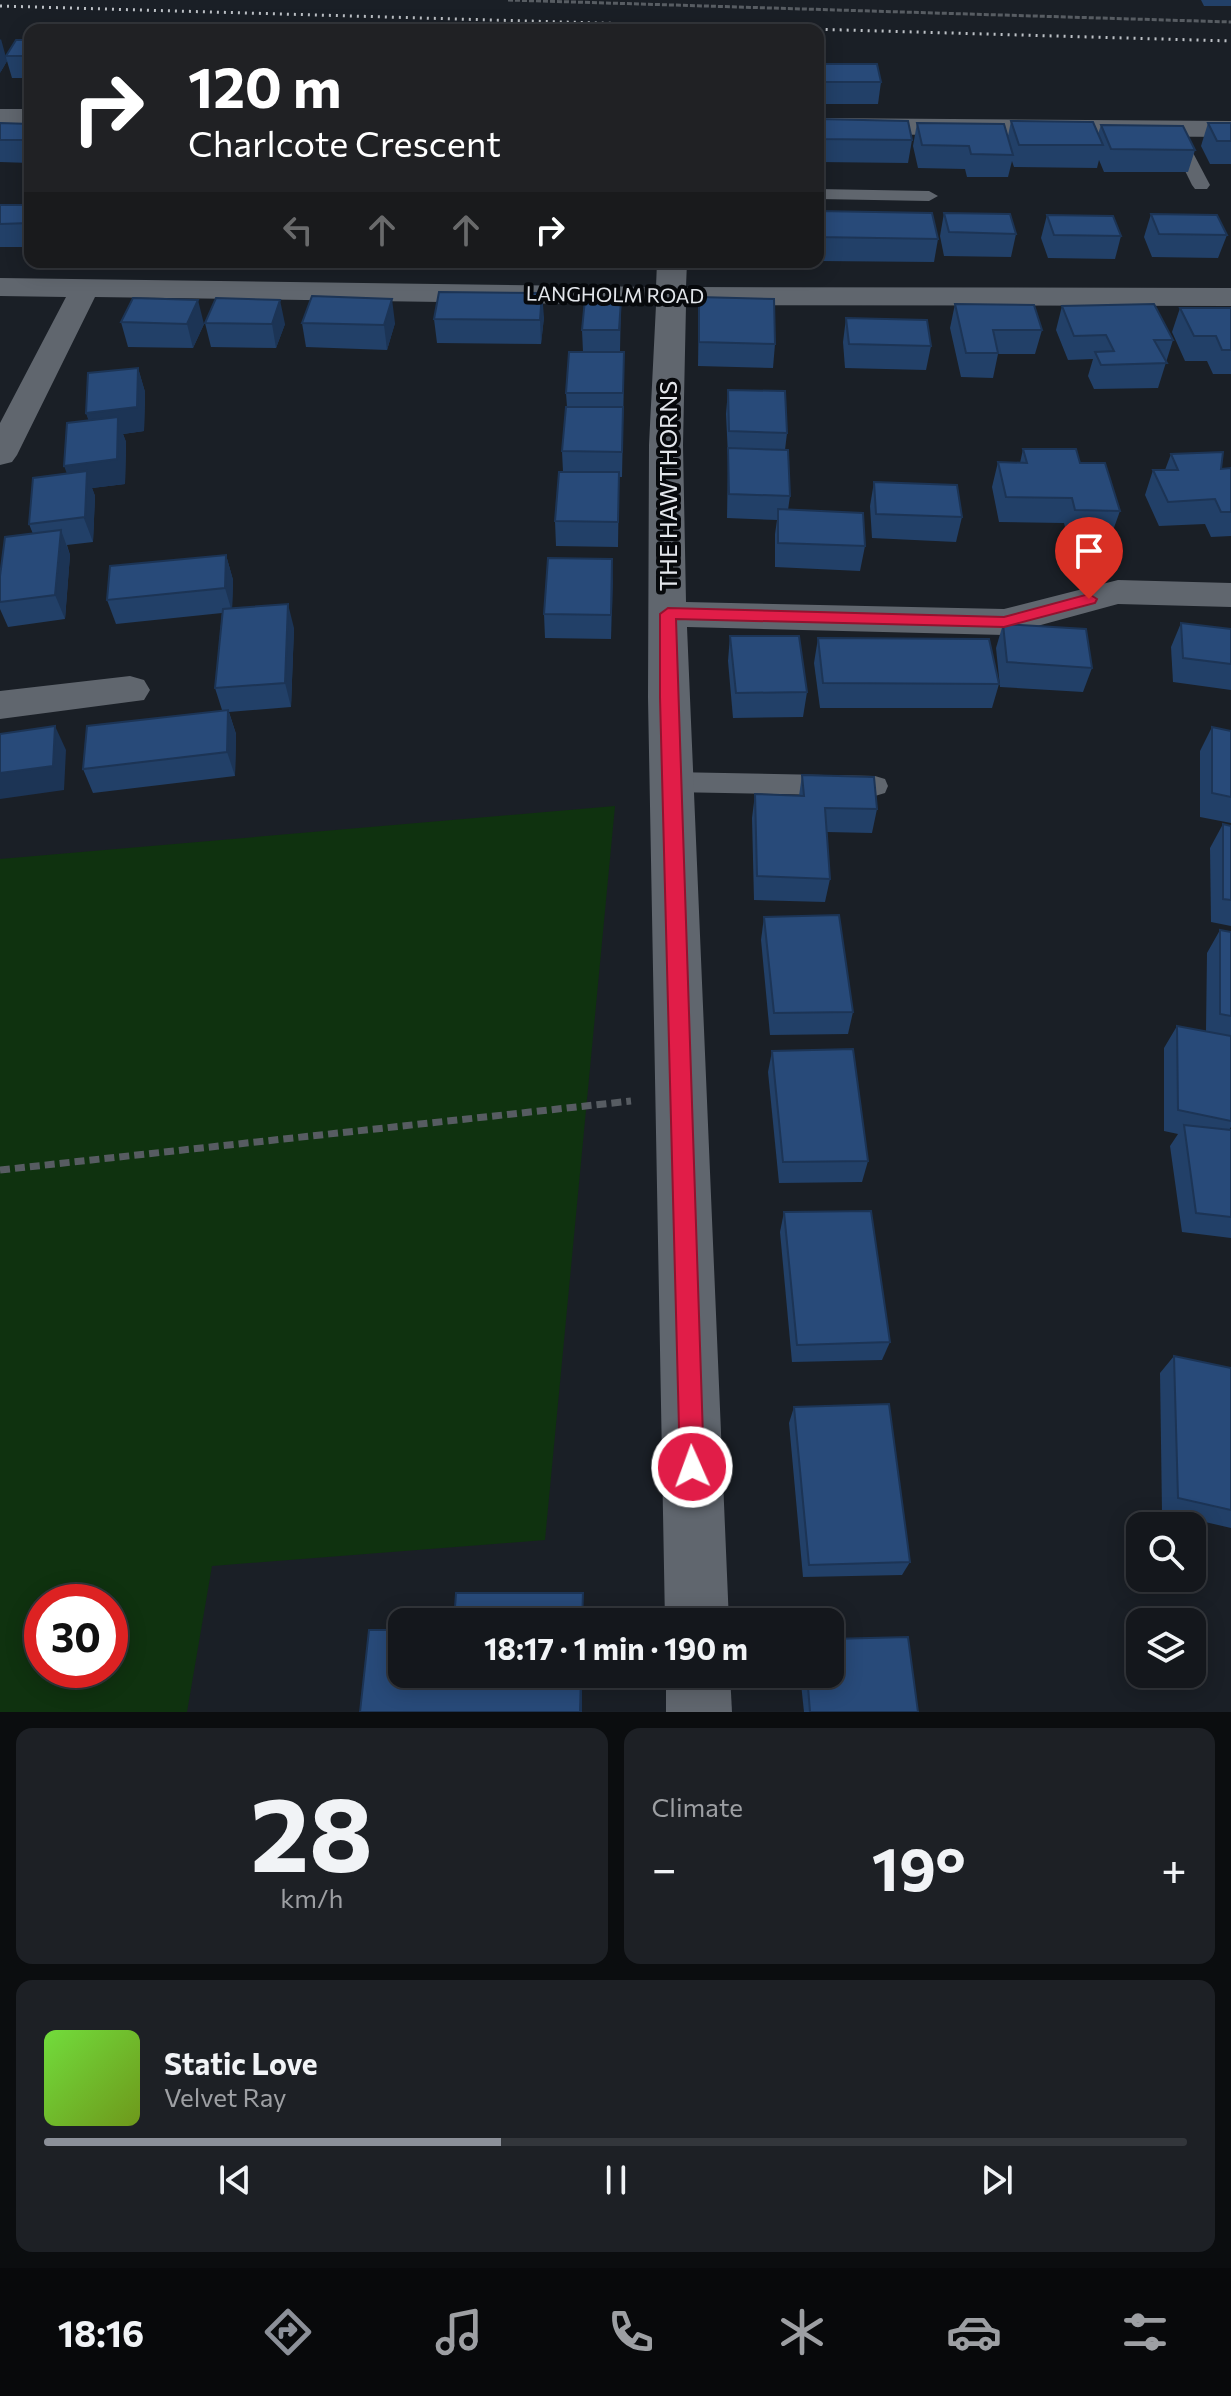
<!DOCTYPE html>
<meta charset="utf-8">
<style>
:root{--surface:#14171c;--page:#1d2025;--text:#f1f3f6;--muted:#9d9fa3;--line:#33363b;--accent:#8c9099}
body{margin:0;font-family:Commissioner,sans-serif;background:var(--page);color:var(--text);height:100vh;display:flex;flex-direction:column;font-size:30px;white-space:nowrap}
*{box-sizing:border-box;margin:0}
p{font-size:26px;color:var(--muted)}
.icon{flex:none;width:44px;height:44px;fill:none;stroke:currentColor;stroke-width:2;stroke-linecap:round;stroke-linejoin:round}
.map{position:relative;height:1712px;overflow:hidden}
.sheet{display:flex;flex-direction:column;gap:16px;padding:16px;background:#0b0d0f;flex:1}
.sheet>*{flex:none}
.hud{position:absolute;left:24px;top:24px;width:800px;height:244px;border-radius:16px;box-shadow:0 4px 20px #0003,0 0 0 2px var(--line);background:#202124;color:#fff;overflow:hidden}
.controls{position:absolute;left:1126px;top:1512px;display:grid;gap:16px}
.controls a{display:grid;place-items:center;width:80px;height:80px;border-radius:16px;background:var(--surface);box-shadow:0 4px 20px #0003,0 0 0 2px var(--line);font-size:40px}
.speed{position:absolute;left:24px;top:1584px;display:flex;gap:16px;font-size:40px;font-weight:700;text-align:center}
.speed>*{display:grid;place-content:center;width:104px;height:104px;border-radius:50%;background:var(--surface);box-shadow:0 4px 20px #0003,0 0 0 2px var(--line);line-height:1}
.speed .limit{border:12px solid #d22;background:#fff;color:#111}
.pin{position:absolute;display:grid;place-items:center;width:68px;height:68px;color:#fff;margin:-82px -34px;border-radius:50% 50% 50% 0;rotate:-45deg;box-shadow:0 0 8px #0007}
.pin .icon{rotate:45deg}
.me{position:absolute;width:88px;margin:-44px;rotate:358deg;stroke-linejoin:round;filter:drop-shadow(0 0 6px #0008)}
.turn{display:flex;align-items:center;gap:28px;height:168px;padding:0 32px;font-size:36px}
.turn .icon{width:104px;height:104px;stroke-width:2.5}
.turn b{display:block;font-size:56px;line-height:68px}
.lanes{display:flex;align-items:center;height:76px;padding:0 32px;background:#0003;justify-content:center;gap:40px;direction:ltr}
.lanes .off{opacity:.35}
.big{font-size:60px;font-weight:700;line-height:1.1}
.sheet .widget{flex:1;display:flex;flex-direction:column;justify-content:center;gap:12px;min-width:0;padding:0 28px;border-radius:16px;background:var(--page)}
.sheet .dial{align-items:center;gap:0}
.dial b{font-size:104px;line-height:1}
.song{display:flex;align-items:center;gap:24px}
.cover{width:96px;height:96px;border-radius:12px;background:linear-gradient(135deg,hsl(100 70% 55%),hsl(80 70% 35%))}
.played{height:8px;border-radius:4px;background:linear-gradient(90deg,var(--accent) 40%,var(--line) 40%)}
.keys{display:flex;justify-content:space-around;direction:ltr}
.heat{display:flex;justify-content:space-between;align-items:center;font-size:44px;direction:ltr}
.sheet .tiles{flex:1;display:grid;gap:16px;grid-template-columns:1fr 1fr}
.widget:last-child{grid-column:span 2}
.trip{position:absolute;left:388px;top:1608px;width:456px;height:80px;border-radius:16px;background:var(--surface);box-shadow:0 4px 20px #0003,0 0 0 2px var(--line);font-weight:700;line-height:80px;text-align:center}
.tabs{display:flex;height:128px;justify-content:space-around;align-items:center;background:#08090b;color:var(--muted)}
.tabs .icon{width:56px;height:56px}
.tabs .on{color:var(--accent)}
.tabs b{font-size:36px;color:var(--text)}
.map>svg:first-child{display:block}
</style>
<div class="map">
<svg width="1231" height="1712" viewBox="0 0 1231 1712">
<rect width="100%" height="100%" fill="#1a1f26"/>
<!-- green -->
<path fill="#0f320f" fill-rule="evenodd" d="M615 806 545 1540 212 1566 187 1712H0V859ZM42 1602H110V1670H42Z"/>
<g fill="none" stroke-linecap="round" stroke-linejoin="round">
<!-- path-far1 -->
<path stroke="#575c62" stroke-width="3" stroke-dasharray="5 2" stroke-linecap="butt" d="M508 0 1231 22"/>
<!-- path -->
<path stroke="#575c62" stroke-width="7" stroke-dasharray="10 5" stroke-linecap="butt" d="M0 1170 631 1101"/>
<!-- service -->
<g fill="#60666e" fill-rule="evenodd">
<path d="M1174 127 1182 132 1210 185 1207 189H1195L1192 185 1166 132Z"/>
<path d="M818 189 929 191 938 196 929 201 818 199Z"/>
<path d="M671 772 875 776 885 779 888 786 885 793 875 796 671 792 662 789 658 782 662 775Z"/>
</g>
<!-- minor -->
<g fill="#60666e" fill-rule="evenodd">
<rect x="0" y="109" width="30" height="16"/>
<path d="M818 118 1231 121V137L818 134Z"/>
<path d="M657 262H687L686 287 1231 288V306L686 305 683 445 686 602 1004 609 1118 580 1231 583V607L1118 604 1004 635 687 627 729 1622H665L648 697 649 445 656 305 95 297 17 455 12 462 0 465V423L66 297 0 296V278L656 287Z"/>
<path d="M130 676 144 680 150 690 144 700 0 719V691Z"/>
<path d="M666 1674H730L732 1712H666Z"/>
</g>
<!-- rail -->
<path stroke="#bcc0c5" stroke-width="3" stroke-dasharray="2 5" stroke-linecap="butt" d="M0 6 1231 41"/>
</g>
<!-- wall -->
<g fill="#224068">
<path d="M1201 0H1231V6H1204Z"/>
<path d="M30 40V78H12L7 61 0 73 6 56Z"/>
<path d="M818 64 881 82 878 104H818Z"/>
<path d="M818 119 912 140 908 163 818 162Z"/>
<path d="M1011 121 1098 134 1101 125 1195 150 1188 172H1104L1099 160 1097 168 1014 167 1012 161 1008 177H967L965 169 918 168 913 146 917 123 1008 136Z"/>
<path d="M0 123 30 124V163L0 162Z"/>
<path d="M1208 123H1231V164H1210L1201 146Z"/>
<rect x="0" y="205" width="30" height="42"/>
<path d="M818 211 938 239 934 262 818 261Z"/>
<path d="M944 213 1016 234 1011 257 944 256 940 236Z"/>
<path d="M1151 214 1227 235 1218 258 1152 257 1144 237Z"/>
<path d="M1047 215 1121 236 1115 259 1048 258 1041 238Z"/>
<path d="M699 297 775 344 773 368 698 366Z"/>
<path d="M621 300 620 352 624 376 622 477H619L618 547 556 546 555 521 563 472 562 451 567 407 566 393 583 352 582 330Z"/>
<path d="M955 304 1042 330 1035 354H998L993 378 961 377 950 328Z"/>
<path d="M1062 306 1173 340 1158 388 1094 389 1088 376 1093 359 1068 360 1056 330Z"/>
<path d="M1180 308H1231V374H1213L1207 361H1185L1172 332Z"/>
<path d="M544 317 541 344 437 343 434 319Z"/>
<path d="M846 318 931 346 926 370 845 368 843 342Z"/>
<path d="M121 322 204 324 193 348 128 347Z"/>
<path d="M205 323 285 324 276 348 211 347Z"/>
<path d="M302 323H395L387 350 306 347Z"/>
<path d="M138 368 145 392 144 431 123 434 126 442 125 484 92 488 95 496 93 542 67 545 70 555 65 619 8 627 0 609V576L33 534 29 524 67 474 89 420 86 413Z"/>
<path d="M728 390 787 433 785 450 790 496 788 510 865 546 860 571 775 567V534L777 520 727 518 728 456 726 414Z"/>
<path d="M1023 449 1080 463 1120 511 1111 536 1067 535 1064 523 999 522 992 487 998 462 1020 463Z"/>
<path d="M1171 454 1221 469 1231 468V536L1211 537 1205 524 1159 526 1145 495 1153 470H1165Z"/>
<path d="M874 482 962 517 956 542 872 538 870 506Z"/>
<path d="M226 555 233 580 232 608 294 628 291 707 229 712 236 734 235 776 93 793 83 769 222 710 215 688 222 613 116 624 107 600Z"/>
<path d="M612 559 611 639 545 638 544 614Z"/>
<path d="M1181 623 1231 629V690L1173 682 1171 647Z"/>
<path d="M1003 624 1092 668 1083 692 1000 687 996 648Z"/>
<path d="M730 636 807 692 803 717 733 718 728 661Z"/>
<path d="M818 638 999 684 992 708H820L814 663Z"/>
<path d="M1212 727 1231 731V823L1200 817V751Z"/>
<path d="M802 775 877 809 872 833 827 832 830 879 825 902 754 900 752 818 755 794 799 796Z"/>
<path d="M1223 824 1231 826V926L1211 922 1210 848Z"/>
<path d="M764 917 853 1012 848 1034 770 1035 761 940Z"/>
<path d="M1220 930 1231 932V1127L1229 1130H1231V1238L1182 1232 1170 1146 1178 1134 1164 1131V1048L1177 1026 1206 1031 1207 953Z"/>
<path d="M772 1051 868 1161 862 1182 779 1183 768 1072Z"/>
<path d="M784 1212 890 1342 882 1360 792 1362 780 1232Z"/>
<path d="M1174 1356 1231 1368V1528L1162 1512 1160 1373Z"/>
<path d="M794 1407 910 1562 902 1575 803 1577 789 1423Z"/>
<path d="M800 1674H830L918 1712H804Z"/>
</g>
<!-- shaded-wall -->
<g fill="#1c3455">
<path d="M1 39 7 61 0 73V40Z"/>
<path d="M542 293 544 317 541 344 540 320Z"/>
<path d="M392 299 395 323 387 350 384 325Z"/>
<path d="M198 300 204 324 193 348 187 324Z"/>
<path d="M280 300 285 324 276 348 272 324Z"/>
<path d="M138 368 145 392 144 431 123 434 126 442 125 484 92 488 95 496 93 542 64 466 94 437 86 413Z"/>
<path d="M61 530 70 555 65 619 55 595Z"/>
<path d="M226 555 233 580 232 612 225 588Z"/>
<path d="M612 559 613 583 611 639V615Z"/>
<path d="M288 604 294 628 291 707 285 683Z"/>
<path d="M228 710 236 734 235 776 227 752Z"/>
<path d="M55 726 66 750 64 790 0 799V773Z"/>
<path d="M581 1674H582V1712H580Z"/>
</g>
<!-- building -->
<g fill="#284a79" stroke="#1c3455" stroke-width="2">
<path d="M16 40H30V56H6Z"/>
<path d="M818 64H877L881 82H818Z"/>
<path d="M818 119 908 121 912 140 818 139Z"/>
<path d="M1011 121 1093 122 1103 145H1019Z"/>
<path d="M0 123 30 124V140H0Z"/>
<path d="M917 123 1004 124 1013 155 971 154 969 146 922 145Z"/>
<path d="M1208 123H1231V141H1217Z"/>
<path d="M1101 125 1183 126 1195 150 1111 149Z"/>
<path d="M0 205H30V223L0 224Z"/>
<path d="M818 211 932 213 938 239 818 237Z"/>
<path d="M944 213 1010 214 1016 234 949 232Z"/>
<path d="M1151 214 1217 215 1227 235 1159 234Z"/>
<path d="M1047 215 1113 216 1121 236 1054 235Z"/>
<path d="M439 292 542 293 540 320 434 319Z"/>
<path d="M312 296 392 299 384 325 302 323Z"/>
<path d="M699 297 774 299 775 344 699 342Z"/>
<path d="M133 298 198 300 187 324 121 322Z"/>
<path d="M216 298 280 300 272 324 205 323Z"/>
<path d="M585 299 621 300 619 330H582Z"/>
<path d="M955 304 1034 305 1042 330H993L998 353H966Z"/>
<path d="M1154 304 1173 340H1154L1167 363 1101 365 1095 352 1114 351 1106 335 1074 336 1062 306Z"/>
<path d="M1180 308H1231V350H1222L1216 336H1194Z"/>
<path d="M846 318 927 320 931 346 849 344Z"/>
<path d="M569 352H624L623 393H566Z"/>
<path d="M138 368 137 407 86 413 88 373Z"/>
<path d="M728 390 785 391 787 433 729 431Z"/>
<path d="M566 407H623L622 452 562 451Z"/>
<path d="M118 417 117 459 64 466 67 423Z"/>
<path d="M728 448 788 450 790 496 729 494Z"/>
<path d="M1023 449H1076L1080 463H1105L1120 511 1075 510 1072 498 1006 497 998 462 1027 463Z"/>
<path d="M1223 452 1221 469 1231 468V512H1221L1215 499 1168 502 1153 470H1178L1171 454Z"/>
<path d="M87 471 85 517 29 524 33 478Z"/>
<path d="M559 472H619L618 522 555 521Z"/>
<path d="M874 482 957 485 962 517 876 514Z"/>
<path d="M778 509 863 513 865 546 778 543Z"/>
<path d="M61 530 55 595 0 602V576L5 537Z"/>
<path d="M226 555 225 588 107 600 110 566Z"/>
<path d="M548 558 612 559 611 615 544 614Z"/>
<path d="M288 604 285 683 215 688 223 609Z"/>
<path d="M1181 623 1231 629V664L1183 658Z"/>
<path d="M1003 624 1086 629 1092 668 1007 662Z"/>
<path d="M730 636H799L807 692 736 693Z"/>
<path d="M818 638 989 639 999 684 823 683Z"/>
<path d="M228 710 227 752 83 769 87 726Z"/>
<path d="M55 726 53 766 0 773V734Z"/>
<path d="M1212 727 1231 731V797L1212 793Z"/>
<path d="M802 775 874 777 877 809 825 808 830 879 757 876 755 794 804 796Z"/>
<path d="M1223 824 1231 826V900L1223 899Z"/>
<path d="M839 915 853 1012 774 1013 764 917Z"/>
<path d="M1220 930 1231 932V1016L1220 1014Z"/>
<path d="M1177 1026 1231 1036V1121L1178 1110Z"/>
<path d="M853 1049 868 1161 783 1162 772 1051Z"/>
<path d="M1184 1125 1231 1130V1217L1196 1213Z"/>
<path d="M871 1211 890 1342 797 1345 784 1212Z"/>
<path d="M1174 1356 1231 1368V1510L1178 1498Z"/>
<path d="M889 1404 910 1562 809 1565 794 1407Z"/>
<path d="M456 1593H583L582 1622H454Z"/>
<path d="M369 1630H402V1674H581L580 1712H360Z"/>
<path d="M908 1637 918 1712H810L807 1674H830V1639Z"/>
</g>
<!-- route -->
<path fill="#e11d48" stroke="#92132f" stroke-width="2" d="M1089 594 1097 599 1095 603 1004 627 676 619 704 1467 701 1476 692 1479 684 1476 680 1467 660 697V614L668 608 1004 617Z"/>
<g text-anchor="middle" stroke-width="8" stroke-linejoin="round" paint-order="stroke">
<!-- far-street labels -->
<g font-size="20" fill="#e3e6eb" stroke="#07090c">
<text transform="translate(615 295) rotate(1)" y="7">LANGHOLM ROAD</text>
</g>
<!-- street labels -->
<g font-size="24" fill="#e3e6eb" stroke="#07090c">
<text transform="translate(669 486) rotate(-90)" y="8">THE HAWTHORNS</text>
</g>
</g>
</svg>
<div class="controls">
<a><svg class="icon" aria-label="search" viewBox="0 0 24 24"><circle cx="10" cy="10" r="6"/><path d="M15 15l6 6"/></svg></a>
<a><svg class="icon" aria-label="layers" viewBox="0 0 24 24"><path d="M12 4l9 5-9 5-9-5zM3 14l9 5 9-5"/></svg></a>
</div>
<div class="speed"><div class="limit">30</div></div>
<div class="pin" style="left:1089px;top:599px;background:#d93025"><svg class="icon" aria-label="arrive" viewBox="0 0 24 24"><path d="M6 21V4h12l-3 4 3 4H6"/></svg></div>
<svg class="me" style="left:692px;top:1467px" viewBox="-20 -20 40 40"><circle r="17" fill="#e11d48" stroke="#fff" stroke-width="3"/><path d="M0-11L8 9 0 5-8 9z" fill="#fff"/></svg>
<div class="trip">18:17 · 1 min · 190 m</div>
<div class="hud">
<div class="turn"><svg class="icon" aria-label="right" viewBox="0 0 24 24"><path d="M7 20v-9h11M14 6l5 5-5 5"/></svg><div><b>120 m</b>Charlcote Crescent</div></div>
<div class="lanes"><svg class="icon off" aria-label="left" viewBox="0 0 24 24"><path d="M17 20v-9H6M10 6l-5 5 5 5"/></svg><svg class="icon off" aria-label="ahead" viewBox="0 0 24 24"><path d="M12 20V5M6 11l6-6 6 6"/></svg><svg class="icon off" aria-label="ahead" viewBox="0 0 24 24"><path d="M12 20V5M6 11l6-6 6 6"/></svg><svg class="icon" aria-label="right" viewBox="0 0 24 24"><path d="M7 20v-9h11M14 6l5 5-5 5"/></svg></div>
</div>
</div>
<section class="sheet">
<div class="tiles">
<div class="widget dial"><b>28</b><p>km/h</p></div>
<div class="widget"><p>Climate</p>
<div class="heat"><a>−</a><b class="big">19°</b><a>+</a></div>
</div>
<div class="widget">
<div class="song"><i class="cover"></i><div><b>Static Love</b><p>Velvet Ray</p></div></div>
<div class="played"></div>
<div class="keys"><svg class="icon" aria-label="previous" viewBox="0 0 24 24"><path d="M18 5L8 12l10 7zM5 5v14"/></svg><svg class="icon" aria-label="pause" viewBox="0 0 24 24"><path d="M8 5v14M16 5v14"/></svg><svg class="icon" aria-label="next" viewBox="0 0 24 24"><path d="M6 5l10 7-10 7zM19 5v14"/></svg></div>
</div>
</div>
</section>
<nav class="tabs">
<b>18:16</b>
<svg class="icon on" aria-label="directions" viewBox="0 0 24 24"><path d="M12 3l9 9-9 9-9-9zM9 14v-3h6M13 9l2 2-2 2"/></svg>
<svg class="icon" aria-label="music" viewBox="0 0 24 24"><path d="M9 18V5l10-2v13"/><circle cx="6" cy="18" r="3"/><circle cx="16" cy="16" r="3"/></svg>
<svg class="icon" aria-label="phone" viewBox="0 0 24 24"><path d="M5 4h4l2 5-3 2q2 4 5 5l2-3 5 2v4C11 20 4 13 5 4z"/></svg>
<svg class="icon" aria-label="climate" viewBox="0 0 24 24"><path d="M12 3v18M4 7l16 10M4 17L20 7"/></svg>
<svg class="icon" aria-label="car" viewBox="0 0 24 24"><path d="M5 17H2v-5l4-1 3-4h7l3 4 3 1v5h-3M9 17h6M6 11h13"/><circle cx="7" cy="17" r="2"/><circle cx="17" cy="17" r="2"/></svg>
<svg class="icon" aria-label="filters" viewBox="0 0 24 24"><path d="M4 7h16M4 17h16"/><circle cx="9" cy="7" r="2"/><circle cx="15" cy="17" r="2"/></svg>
</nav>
